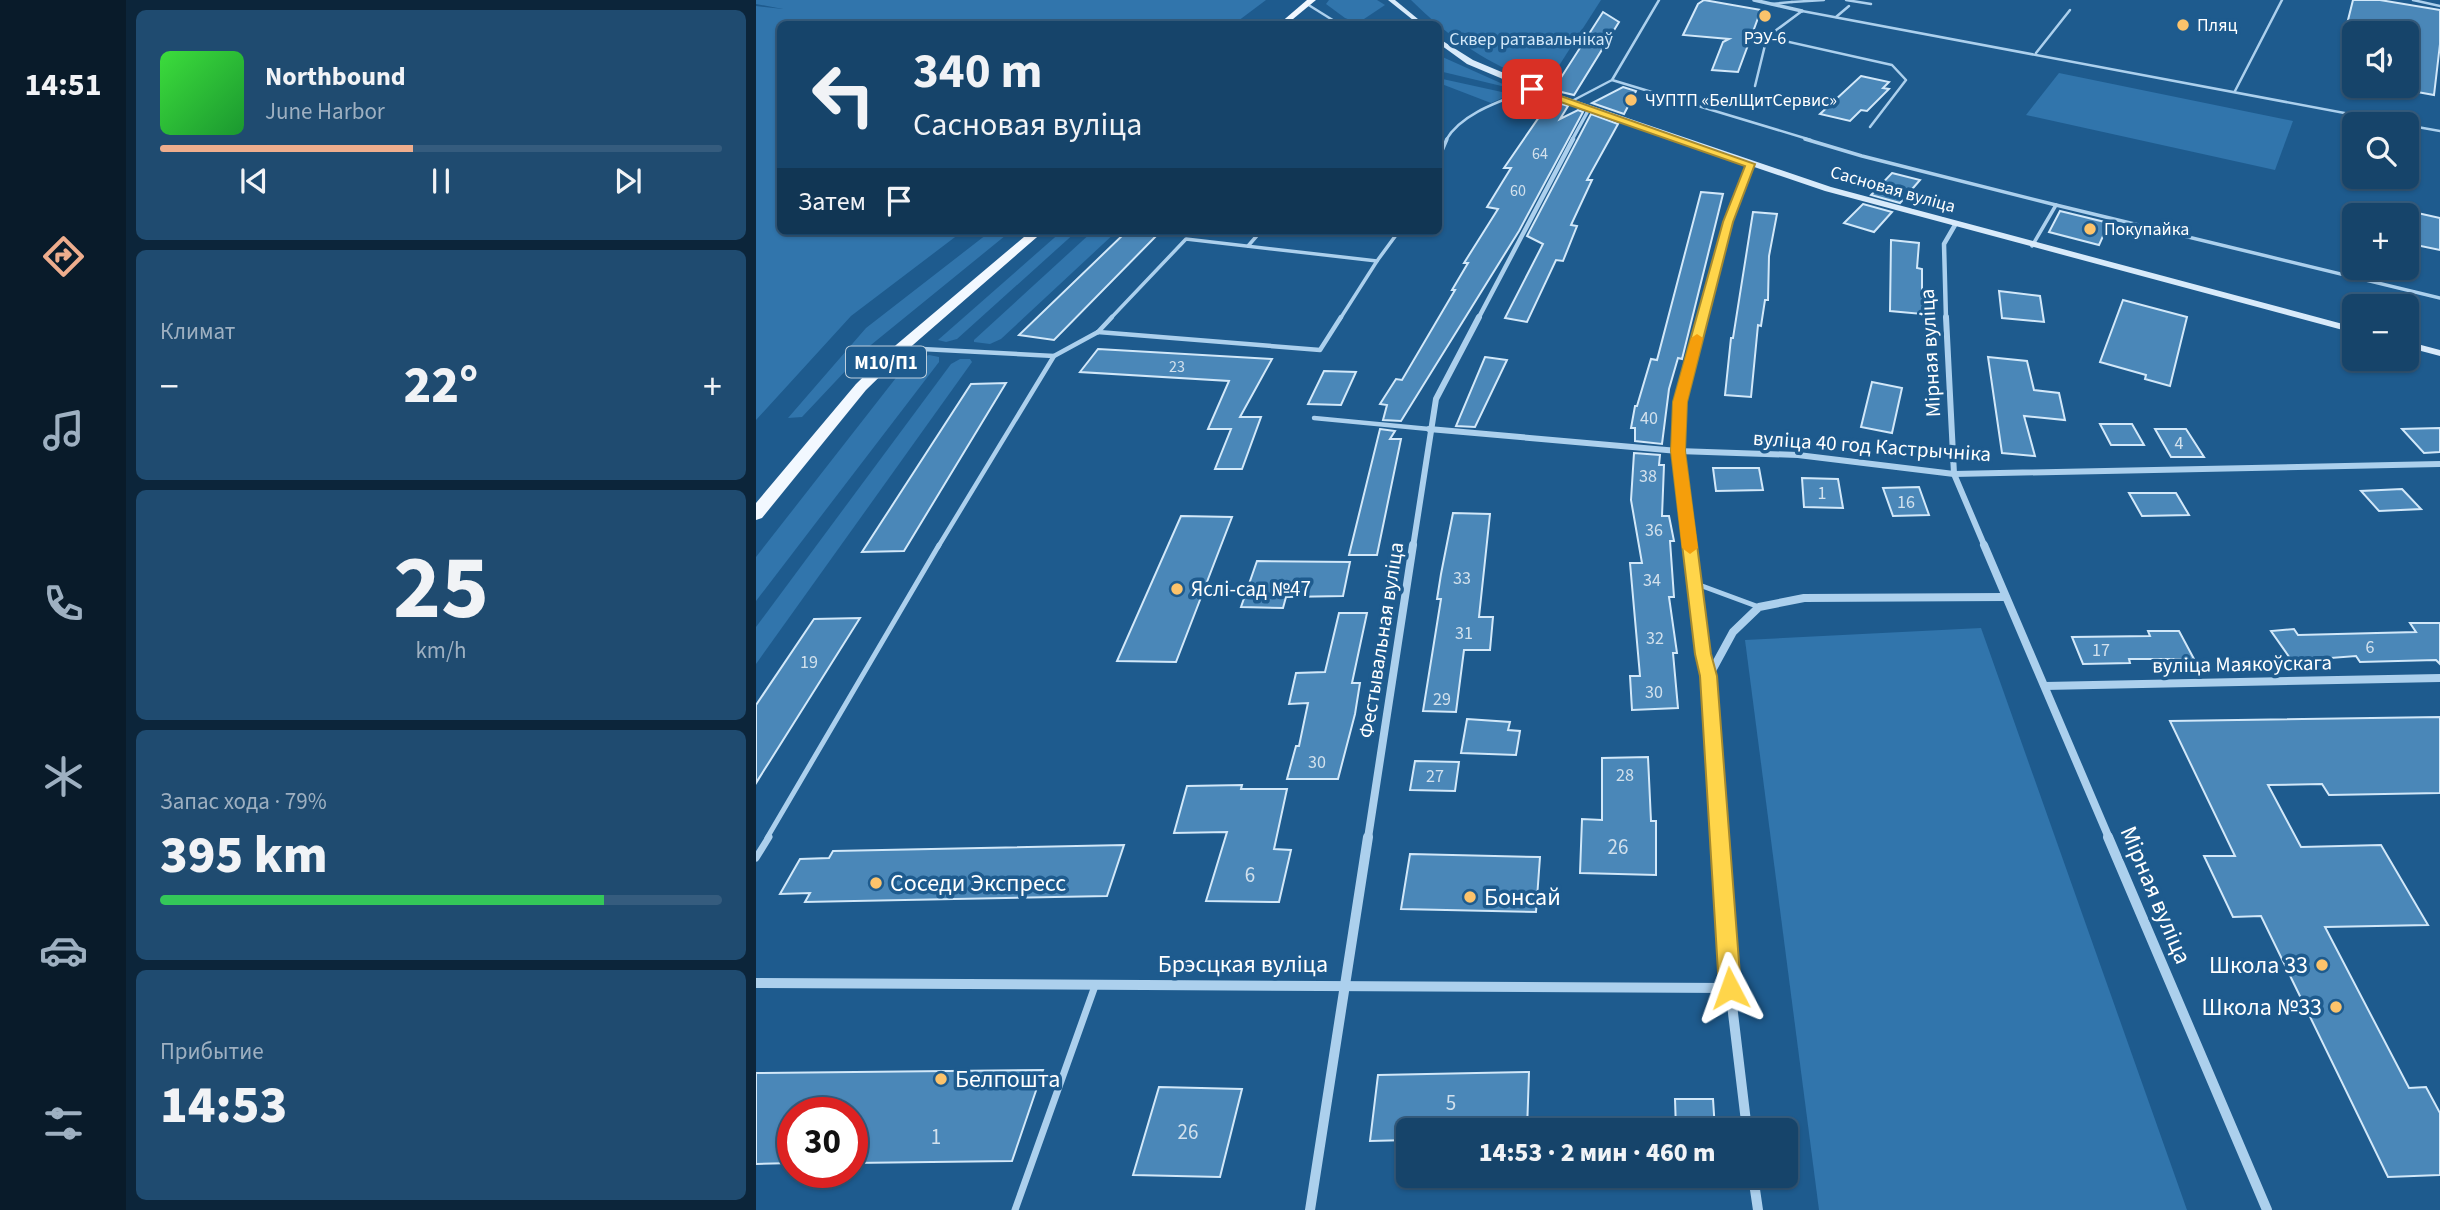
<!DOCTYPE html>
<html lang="ru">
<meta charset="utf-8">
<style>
:root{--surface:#16446a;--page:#1f4b70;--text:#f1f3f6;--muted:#9eb0c1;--line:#355c7e;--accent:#eead8d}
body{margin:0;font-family:"Source Sans 3",sans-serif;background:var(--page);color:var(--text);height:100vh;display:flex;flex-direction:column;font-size:26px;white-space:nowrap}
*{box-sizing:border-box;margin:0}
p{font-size:23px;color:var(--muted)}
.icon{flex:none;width:38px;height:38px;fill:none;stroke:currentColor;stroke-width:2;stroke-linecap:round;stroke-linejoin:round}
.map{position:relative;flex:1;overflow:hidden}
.side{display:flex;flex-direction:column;gap:10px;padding:10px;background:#0c253a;width:630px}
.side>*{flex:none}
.hud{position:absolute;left:21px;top:21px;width:665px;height:214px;border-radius:10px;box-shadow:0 2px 5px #0004,0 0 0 2px var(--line);background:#16446a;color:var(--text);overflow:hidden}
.buttons{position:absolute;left:1586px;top:21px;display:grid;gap:14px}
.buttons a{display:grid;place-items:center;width:77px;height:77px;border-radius:10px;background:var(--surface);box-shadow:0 2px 5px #0004,0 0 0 2px var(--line);font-size:35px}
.speed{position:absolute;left:21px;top:1097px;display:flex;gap:14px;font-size:35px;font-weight:700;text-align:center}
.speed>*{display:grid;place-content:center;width:91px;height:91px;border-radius:50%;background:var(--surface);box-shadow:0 2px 5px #0004,0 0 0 2px var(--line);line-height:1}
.speed .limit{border:10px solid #d22;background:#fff;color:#111}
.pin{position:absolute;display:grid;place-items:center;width:60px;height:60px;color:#fff;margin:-30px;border-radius:14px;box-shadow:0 4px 10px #0006}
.me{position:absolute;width:77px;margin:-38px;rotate:356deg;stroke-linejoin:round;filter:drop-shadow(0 0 5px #0008)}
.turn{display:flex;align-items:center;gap:24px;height:147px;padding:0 21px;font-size:32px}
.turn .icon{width:91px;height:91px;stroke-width:2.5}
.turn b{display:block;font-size:49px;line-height:60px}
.then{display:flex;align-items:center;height:66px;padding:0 21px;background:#0003;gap:14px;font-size:26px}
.big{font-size:52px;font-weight:800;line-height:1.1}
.side .card{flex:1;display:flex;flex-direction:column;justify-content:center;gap:10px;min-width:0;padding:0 24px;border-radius:10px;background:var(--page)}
.side .dial{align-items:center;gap:0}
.dial b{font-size:91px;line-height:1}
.song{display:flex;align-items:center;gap:21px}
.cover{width:84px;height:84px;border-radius:10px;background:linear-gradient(135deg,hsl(120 70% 55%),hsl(130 70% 35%))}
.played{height:7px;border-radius:4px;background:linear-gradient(90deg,var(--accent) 45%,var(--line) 45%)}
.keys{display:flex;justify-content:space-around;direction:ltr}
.heat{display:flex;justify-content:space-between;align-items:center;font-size:38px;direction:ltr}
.charge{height:10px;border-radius:5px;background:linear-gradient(90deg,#34c759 79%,var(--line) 0)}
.trip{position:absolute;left:640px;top:1118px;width:402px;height:70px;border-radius:10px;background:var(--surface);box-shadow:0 2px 5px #0004,0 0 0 2px var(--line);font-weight:800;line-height:70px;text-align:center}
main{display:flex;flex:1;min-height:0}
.menu{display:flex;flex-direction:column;width:126px;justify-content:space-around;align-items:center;background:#091b2a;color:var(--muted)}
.menu .icon{width:49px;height:49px}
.menu .on{color:var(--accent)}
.menu b{font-size:32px;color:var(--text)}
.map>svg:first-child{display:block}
</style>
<main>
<nav class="menu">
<b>14:51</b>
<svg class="icon on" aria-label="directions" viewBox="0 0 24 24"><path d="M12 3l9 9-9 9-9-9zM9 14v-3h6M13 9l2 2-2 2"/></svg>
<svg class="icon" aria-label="music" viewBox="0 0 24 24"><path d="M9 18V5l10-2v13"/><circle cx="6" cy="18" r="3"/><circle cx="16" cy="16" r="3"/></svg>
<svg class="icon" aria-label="phone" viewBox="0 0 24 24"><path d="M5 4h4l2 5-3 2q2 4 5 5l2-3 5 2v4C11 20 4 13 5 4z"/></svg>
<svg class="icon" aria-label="climate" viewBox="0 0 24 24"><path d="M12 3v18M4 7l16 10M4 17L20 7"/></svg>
<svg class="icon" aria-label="car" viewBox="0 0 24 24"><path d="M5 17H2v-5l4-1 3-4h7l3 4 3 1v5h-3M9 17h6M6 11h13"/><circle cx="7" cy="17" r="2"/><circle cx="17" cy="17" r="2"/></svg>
<svg class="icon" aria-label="filters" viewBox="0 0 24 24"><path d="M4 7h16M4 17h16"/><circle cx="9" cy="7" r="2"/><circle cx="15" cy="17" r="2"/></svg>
</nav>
<section class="side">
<div class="card">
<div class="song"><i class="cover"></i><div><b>Northbound</b><p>June Harbor</p></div></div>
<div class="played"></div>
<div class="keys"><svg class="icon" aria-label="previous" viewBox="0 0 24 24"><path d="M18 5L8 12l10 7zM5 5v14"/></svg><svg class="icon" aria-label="pause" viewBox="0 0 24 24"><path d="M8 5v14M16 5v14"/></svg><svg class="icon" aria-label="next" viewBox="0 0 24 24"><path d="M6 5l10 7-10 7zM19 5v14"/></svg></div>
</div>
<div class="card"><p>Климат</p>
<div class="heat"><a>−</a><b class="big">22°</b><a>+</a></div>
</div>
<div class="card dial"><b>25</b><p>km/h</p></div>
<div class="card"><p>Запас хода · 79%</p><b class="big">395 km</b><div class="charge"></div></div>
<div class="card"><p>Прибытие</p><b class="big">14:53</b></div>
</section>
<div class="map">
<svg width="1684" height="1210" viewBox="0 0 1684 1210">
<rect width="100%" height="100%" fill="#1e5b8e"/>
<!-- green -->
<g fill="#3175ac">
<path d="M0 0H510L478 24H24V231H207L95 316 0 420V6L27 9 0 4Z"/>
<path d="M573 0H621L629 5 602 23 589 18 570 4Z"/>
<path d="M655 0H845L790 86C732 64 698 42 655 0Z"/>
<path d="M682 55 758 89 683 71Z"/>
<path d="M1303 73 1537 121 1519 170 1270 115Z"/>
<path d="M682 78 755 94 735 103 683 83Z"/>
<path d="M235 231H255L110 349 46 417 32 418 110 328Z"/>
<path d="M306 231H321L201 339 190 342 182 340Z"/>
<path d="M337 231H361L245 339 234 344 218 342V340Z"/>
<path d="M173 355 183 357V362L0 601V557L143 374 158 360Z"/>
<path d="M204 359H214L216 362 0 664V627L195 364Z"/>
<path d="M1225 628 1431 1210H1063L989 640Z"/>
</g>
<!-- building -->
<g fill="#4a87b8" stroke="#d2e8f9" stroke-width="2">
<path d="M948 0 1005 10 982 72 956 70 967 42 973 39 927 35 942 4Z"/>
<path d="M1597 0H1624L1684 10V44L1678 95 1650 90V33H1621L1590 28Z"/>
<path d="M847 12 863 22 818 95 797 90Z"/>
<path d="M1105 76 1133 82 1127 88 1133 89 1111 111 1105 110 1094 121 1064 114Z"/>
<path d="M867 87 880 91 868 114 836 103Z"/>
<path d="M790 99 812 106 804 119 822 110 827 112 763 231 645 421 627 420 631 405 624 404 640 379 646 380 699 290H696L712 263H708L742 209 731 207 755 168H748L783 117 779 116Z"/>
<path d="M835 114 862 124 831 180H836L815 225 821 226 807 261 800 260 771 322 749 318 787 244 771 236Z"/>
<path d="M1136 173 1164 180 1144 203 1115 195Z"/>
<path d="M945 192 967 194 926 359 922 358 913 389 906 444 879 441V428H875L879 406H881L895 359 901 360Z"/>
<path d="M1107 204 1136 212 1118 232 1088 223Z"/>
<path d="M1304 211 1353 223 1343 245 1293 232Z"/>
<path d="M997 212 1021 214 1013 256 1012 300H1009L1005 326 1002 325 995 397 969 395 975 338H977Z"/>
<path d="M1657 212 1684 218V250L1655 244Z"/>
<path d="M371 231H405L298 340 263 335Z"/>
<path d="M1135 240 1163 243 1161 268 1166 269V314L1134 311Z"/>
<path d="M1243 291 1284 296 1288 322 1246 318Z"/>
<path d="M1367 300 1431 317 1414 386 1389 379 1390 375 1344 362Z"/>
<path d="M342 349 516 359 484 417H505L486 469H459L475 429H452L473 381 324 372Z"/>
<path d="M729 357 751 360 719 427 700 426Z"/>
<path d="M1232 357 1271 361 1278 390 1303 393 1309 420 1268 416 1279 456 1246 453Z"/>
<path d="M568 371 600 372 585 405 552 404Z"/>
<path d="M1116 382 1146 388 1136 433 1105 427Z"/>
<path d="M250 383 148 551 106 552 215 384Z"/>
<path d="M1344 424H1376L1388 445H1355Z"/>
<path d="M1684 428V452L1668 453 1646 429Z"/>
<path d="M624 429 639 431 634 439H645L621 555H593Z"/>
<path d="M1399 429H1430L1448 457H1415Z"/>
<path d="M878 453 904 455 903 465H908L906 516H913L918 541H914L918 597H913L921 653H917L922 708 876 710 874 676H884L874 563H886L875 500Z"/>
<path d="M957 468H1003L1007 490 960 491Z"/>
<path d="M1046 478 1082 479 1087 508 1048 507Z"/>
<path d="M1163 487 1173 515 1137 516 1127 488Z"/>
<path d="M1646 489 1665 509 1623 511 1605 491Z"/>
<path d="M1373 493H1420L1433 515 1386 516Z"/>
<path d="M697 513 734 514 723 617H737L734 650H708L700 712 667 711 685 599H681L685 574Z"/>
<path d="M425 516 476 517 420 662 361 661Z"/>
<path d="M501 561 594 562 587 596 530 597 527 608 485 607Z"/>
<path d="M583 613H611L596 683H604L599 714 582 779H531L540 746H543L552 703 533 704 540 673 569 672Z"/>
<path d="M104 618 0 783V705L58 619Z"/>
<path d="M1654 623H1684V664L1680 660 1604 662 1600 656 1536 661 1515 631 1538 629 1542 635 1660 632Z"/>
<path d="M1392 631H1423L1438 659H1373L1374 663 1327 664 1316 637 1394 636Z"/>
<path d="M1684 717V793L1573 795 1566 784 1512 785 1545 847 1625 845 1672 925 1569 927 1653 1088 1670 1087 1684 1113V1175L1632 1177 1505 916 1477 917 1448 856H1479L1414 721Z"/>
<path d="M711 719 754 722 752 730 764 731 760 755 705 753Z"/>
<path d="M892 757 895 821H900V875L824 873 826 819 846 820V758Z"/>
<path d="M659 761 703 762 699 791 654 790Z"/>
<path d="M486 785 485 789H531L518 849 535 850 523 902 450 901 471 832 418 833 431 786Z"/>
<path d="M368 845 351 896 49 902 54 893 24 894 44 859 73 858 77 851Z"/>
<path d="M654 854 784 857 780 912 645 909Z"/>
<path d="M287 1070 256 1161 96 1163V1113H37V1163L0 1164V1073Z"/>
<path d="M773 1072 771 1130H653V1140L614 1141 622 1075Z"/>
<path d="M403 1087 486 1089 464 1177 377 1175Z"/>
<path d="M919 1099H957L959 1130H920Z"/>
</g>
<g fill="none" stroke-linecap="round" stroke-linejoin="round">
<!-- service-far4 -->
<g stroke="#acd0ed" stroke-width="2.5">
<path d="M1090 0 1115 4"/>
<path d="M1657 0 1684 6"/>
<path d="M1036 2 1068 0"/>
<path d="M551 4 583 24"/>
<path d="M1015 4 1036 2"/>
<path d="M1080 17 1093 6"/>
<path d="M1280 53 1314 10"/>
<path d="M856 80 1055 140"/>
<path d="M999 86 1011 37"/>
<path d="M1479 91 1526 0"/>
<path d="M814 102 856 80 903 0"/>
<path d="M1650 125 1684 131"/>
<path d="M1114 127 1150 80 1136 65 1011 37 1046 11 1647 124"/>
<path d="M690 140C706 112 748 100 776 89"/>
</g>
<!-- service-far3 -->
<g stroke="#acd0ed" stroke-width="3.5">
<path d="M1049 139 1106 156 1300 205"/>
<path d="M682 160 691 139"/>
<path d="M492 246 505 231"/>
<path d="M1276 246 1300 205 1684 298"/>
<path d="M621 261 643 231"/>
<path d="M354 319 430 239 621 261 584 319"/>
<path d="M1654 319 1658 292"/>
</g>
<!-- service-far2 -->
<g stroke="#acd0ed" stroke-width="4.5">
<path d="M342 332 564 350 585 317"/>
<path d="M342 332 356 317"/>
<path d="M1651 344 1655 317"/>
<path d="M147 348 298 356"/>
<path d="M558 418 673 429"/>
<path d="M182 547 298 356 342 332"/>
</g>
<!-- service-far1 -->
<g stroke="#acd0ed" stroke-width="5">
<path d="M938 583 1003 607"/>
<path d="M11 838 183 545"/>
</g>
<!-- service -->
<g stroke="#acd0ed" stroke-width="7">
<path d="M0 858 13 837"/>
<path d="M259 1210 339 986"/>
</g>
<!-- minor-far4 -->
<g stroke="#acd0ed" stroke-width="3.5">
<path d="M998 0 1046 11"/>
<path d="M816 140 833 109"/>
</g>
<!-- minor-far3 -->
<g stroke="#acd0ed" stroke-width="4.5">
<path d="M722 319 817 139"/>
<path d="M946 319 972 222 994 164"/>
<path d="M1190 319 1188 244 1199 225"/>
</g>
<!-- minor-far2 -->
<g stroke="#acd0ed" stroke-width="6">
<path d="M1190 317 1198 474 1229 547"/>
<path d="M673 429 922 451 1042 455 1198 474 1684 464"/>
<path d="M657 547 680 399 723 317"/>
<path d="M934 547 922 451 924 402 947 317"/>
</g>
<!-- minor-far1 -->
<g stroke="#acd0ed" stroke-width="8">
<path d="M934 545 947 654 953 676 964 838"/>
<path d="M1228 545 1353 838"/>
<path d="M953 676 977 632 1003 607 1048 598 1249 597"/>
<path d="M1289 686 1684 678"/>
<path d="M612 838 657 545"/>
</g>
<!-- minor -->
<g stroke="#acd0ed" stroke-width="10">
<path d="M964 837 974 988 991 1130"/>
<path d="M1352 837 1511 1210"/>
<path d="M0 983 974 988"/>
<path d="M997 1176 1002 1210"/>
<path d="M554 1210 612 837"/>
</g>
<!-- secondary -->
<g fill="#d8eafa" fill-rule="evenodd">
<path d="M632 0H639L668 24H662Z"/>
<path d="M682 38 717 60 786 89 1075 187 1598 327V333L1069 191 780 93 711 64 682 43Z"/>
<path d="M1650 341 1684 350V356L1650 347Z"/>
</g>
<!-- primary -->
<g fill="#f2f8ff" fill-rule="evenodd">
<path d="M551 0H560L531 24H523Z"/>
<path d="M275 231H288L150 351 110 390 6 518 0 520V503L100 384 140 345Z"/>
</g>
</g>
<!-- route -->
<path fill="#ffd54a" stroke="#a68a30" stroke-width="2" d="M776 86 999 164 977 222 931 402 929 451 955 654 961 676 985 988 981 995 974 998 966 995 963 988 944 676 939 654 915 451 917 402 967 222 989 166 773 91Z"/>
<!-- slow -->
<path fill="#f59e0b" d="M941 334 947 338 931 402 929 451 942 548 934 554 926 548 915 451 917 402 935 338Z"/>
<!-- markers -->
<g fill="#fcc36b" stroke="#1e5b8e" stroke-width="2.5">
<circle cx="1009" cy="16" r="7"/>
<circle cx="1427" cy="25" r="7"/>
<circle cx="875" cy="100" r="7"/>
<circle cx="1334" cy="229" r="7"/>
<circle cx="421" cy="589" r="7"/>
<circle cx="120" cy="883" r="7"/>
<circle cx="714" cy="897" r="7"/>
<circle cx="1566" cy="965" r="7"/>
<circle cx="1580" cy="1007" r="7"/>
<circle cx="185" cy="1079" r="7"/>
</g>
<g text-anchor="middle" stroke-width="7" stroke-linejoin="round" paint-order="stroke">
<!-- far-number labels -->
<g font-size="16" fill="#d2e1ed">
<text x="784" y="159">64</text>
<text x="762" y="196">60</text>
<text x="421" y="372">23</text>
</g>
<!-- far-poi labels -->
<g font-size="18" fill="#fff" stroke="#1e5b8e" text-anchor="start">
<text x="1441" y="31">Пляц</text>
<text x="1009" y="44" text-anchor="middle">РЭУ-6</text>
<text x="889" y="106">ЧУПТП «БелЩитСервис»</text>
<text x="1348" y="235">Покупайка</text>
</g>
<!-- far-park labels -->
<g font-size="18" fill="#d2e8f9" stroke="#1e5b8e">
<text x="775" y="45">Сквер ратавальнікаў</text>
</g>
<!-- far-street labels -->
<g font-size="18" fill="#fff" stroke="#1e5b8e">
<text transform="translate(1137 189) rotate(16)" y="6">Сасновая вуліца</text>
</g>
<!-- number labels -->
<g font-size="18" fill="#d2e1ed">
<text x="893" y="424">40</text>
<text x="1423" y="449">4</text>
<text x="892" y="482">38</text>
<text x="1066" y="499">1</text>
<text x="1150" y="508">16</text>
<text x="898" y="536">36</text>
<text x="706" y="584">33</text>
<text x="896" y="586">34</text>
<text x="708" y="639">31</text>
<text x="899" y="644">32</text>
<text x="1614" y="653">6</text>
<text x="1345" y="656">17</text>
<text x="53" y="668">19</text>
<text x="898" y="698">30</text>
<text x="686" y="705">29</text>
<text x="561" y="768">30</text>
<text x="869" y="781">28</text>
<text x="679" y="782">27</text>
</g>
<!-- shield labels -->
<rect fill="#1e5b8e" stroke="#bccedd" stroke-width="2" x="90" y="346.5" width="80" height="31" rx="5"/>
<g font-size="19" font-weight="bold" fill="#fff">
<text x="130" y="369">М10/П1</text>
</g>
<!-- street labels -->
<g font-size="21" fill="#fff" stroke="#1e5b8e">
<text transform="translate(1174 353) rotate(-93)" y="7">Мірная вуліца</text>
<text transform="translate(1116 446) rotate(4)" y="7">вуліца 40 год Кастрычніка</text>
<text transform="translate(625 640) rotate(-81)" y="7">Фестывальная вуліца</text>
<text transform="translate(1486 664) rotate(-1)" y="7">вуліца Маякоўскага</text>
</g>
<!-- poi labels -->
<g font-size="21" fill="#fff" stroke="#1e5b8e" text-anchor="start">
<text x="435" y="596">Яслі-сад №47</text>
</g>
<!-- near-number labels -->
<g font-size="21" fill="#d2e1ed">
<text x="862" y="854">26</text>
<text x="494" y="882">6</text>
<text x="695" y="1110">5</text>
<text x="432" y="1139">26</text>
<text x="180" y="1144">1</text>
</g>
<!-- near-poi labels -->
<g font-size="24" fill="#fff" stroke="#1e5b8e" text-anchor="start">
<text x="134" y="891">Соседи Экспресс</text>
<text x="728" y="905">Бонсай</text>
<text x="1552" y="973" text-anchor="end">Школа 33</text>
<text x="1566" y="1015" text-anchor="end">Школа №33</text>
<text x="199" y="1087">Белпошта</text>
</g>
<!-- near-street labels -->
<g font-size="24" fill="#fff" stroke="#1e5b8e">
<text transform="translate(1400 895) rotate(67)" y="8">Мірная вуліца</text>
<text x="487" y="972">Брэсцкая вуліца</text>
</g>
</g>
</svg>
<div class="buttons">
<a><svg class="icon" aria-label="sound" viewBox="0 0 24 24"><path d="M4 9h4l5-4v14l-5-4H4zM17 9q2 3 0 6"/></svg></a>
<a><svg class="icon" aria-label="search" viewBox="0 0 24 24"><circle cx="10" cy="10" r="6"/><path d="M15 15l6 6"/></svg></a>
<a>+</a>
<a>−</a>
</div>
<div class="speed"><div class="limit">30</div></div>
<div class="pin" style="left:776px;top:89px;background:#d93025"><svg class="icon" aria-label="arrive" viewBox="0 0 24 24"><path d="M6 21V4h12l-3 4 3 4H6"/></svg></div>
<svg class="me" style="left:974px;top:988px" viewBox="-20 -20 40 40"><path d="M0-17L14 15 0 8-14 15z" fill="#ffd54a" stroke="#fff" stroke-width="4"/></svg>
<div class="trip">14:53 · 2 мин · 460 m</div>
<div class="hud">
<div class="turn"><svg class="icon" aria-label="left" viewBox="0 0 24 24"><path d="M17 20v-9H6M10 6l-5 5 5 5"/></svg><div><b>340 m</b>Сасновая вуліца</div></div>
<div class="then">Затем<svg class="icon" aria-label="arrive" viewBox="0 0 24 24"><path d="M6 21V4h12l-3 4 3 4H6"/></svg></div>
</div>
</div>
</main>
